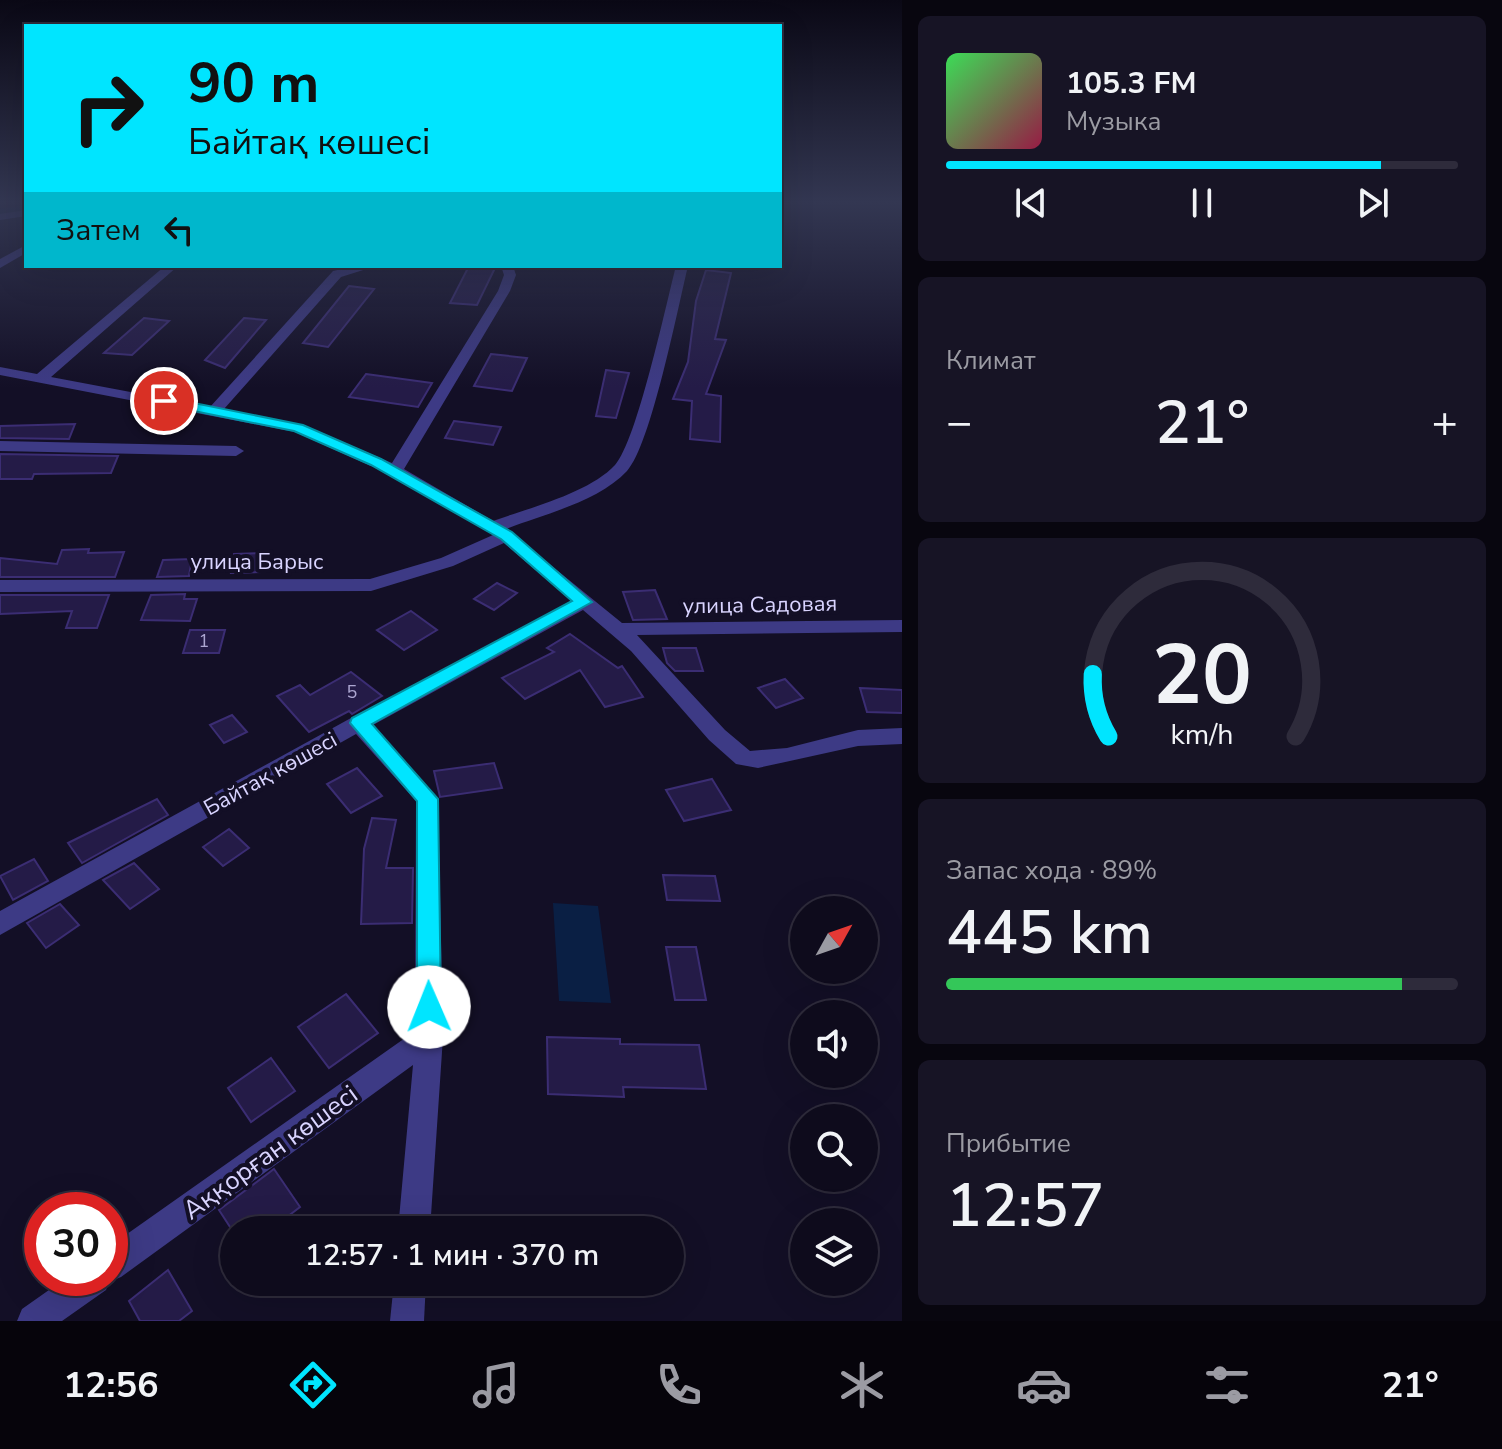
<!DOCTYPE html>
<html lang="ru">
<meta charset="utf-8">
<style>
:root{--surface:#0e0b1c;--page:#171425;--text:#f1f3f6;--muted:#9b9ba3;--line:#2e2b3b;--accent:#00e5ff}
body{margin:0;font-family:"Nunito Sans",sans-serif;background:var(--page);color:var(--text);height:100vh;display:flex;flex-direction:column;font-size:30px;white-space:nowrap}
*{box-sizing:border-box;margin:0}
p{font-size:26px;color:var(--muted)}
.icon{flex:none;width:44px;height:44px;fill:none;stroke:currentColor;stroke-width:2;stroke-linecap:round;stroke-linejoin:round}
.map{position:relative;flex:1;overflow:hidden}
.panel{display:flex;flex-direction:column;gap:16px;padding:16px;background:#08060f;width:600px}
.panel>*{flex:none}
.banner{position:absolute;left:24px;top:24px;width:758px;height:244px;border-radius:0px;box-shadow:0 8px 32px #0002,0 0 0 2px var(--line);background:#00e5ff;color:#111;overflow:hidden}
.needle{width:52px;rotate:50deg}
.tools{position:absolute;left:790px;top:896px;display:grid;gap:16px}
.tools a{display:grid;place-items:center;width:88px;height:88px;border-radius:50%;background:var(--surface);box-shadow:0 8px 32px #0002,0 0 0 2px var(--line);font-size:40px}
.speed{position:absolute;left:24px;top:1192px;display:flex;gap:16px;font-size:40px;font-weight:700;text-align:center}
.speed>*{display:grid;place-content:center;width:104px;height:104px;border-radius:50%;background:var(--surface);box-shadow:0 8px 32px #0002,0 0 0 2px var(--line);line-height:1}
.speed .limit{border:12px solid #d22;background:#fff;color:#111}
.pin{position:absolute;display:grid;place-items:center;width:68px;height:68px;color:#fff;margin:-34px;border:4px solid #fff;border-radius:50%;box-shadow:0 2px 8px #0007}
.me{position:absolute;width:88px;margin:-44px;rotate:359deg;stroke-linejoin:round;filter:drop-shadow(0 0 6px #0008)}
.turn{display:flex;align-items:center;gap:28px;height:168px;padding:0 32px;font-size:36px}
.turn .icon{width:104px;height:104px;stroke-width:2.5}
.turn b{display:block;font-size:56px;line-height:68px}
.then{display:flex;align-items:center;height:76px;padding:0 32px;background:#0003;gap:16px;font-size:30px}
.big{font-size:60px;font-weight:600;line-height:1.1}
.panel .widget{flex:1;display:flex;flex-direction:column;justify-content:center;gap:12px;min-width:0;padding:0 28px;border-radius:12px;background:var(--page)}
.panel .dial{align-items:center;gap:0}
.dial svg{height:208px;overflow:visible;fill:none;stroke:var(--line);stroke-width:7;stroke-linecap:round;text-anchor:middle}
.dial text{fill:var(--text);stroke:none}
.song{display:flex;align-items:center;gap:24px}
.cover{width:96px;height:96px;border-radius:12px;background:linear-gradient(135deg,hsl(130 70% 55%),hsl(340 70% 35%))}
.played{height:8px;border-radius:4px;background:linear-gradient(90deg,var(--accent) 85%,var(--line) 85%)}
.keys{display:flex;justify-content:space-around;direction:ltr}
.heat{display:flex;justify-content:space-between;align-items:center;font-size:44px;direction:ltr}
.charge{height:12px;border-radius:6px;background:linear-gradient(90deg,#34c759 89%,var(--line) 0)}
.trip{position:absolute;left:220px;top:1216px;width:464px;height:80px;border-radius:40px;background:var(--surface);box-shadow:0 8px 32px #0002,0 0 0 2px var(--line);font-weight:600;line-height:80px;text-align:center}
.tabs{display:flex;height:128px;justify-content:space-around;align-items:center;background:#06040b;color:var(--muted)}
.tabs .icon{width:56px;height:56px}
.tabs .on{color:var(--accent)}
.tabs b{font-size:36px;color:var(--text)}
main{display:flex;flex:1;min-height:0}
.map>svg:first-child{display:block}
</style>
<main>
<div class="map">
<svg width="902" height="1321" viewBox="0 0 902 1321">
<rect width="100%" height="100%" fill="#130f26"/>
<!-- water -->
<path fill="#0a1f44" d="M553 903 598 906 611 1003 559 1001Z"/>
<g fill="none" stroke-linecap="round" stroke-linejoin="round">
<!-- canal -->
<path fill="#0a1f44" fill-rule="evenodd" d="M26 205V213L0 217V209Z"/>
</g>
<!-- building -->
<g fill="#241b47" stroke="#3b2d73" stroke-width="2">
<path d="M469 266H496L477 305 450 303Z"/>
<path d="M706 270 731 273 715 339 726 340 706 394 721 396 720 442 690 439 692 401 673 399 688 362 696 301Z"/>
<path d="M349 286 374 289 328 347 303 343Z"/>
<path d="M144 318 169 321 132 355 104 353Z"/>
<path d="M244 318 266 320 225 368 205 360Z"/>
<path d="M491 354 527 358 512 391 474 386Z"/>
<path d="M606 370 629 373 616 418 596 416Z"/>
<path d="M366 374 432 383 418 407 349 397Z"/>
<path d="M454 421 501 427 493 445 445 438Z"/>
<path d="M75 424 69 439 0 438V426Z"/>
<path d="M0 454 118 456 111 473 34 474 32 479H0Z"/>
<path d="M89 549 88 553 124 552 115 577H0V558L57 564 62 550Z"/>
<path d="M264 553 261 572 231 573 234 554Z"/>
<path d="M192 559 189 576 157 577 163 560Z"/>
<path d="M497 583 517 593 494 610 474 599Z"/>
<path d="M655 590 667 619 633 620 623 592Z"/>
<path d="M185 594 184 599H197L190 621 141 620 151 595Z"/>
<path d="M0 595H109L97 628H66L72 611 0 614Z"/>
<path d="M411 611 437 630 404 650 377 630Z"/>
<path d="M190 630H225L219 653H183Z"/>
<path d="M570 634 618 668 622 666 643 697 605 707 580 670 525 699 502 678 554 652 547 648Z"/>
<path d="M663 648H696L703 671H675L667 663Z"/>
<path d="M351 672 382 696 352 714 349 711 309 732 277 696 300 685 310 695Z"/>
<path d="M785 679 803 698 776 708 758 688Z"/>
<path d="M860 688 902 690V713L867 712Z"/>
<path d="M232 715 247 732 224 743 210 725Z"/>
<path d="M494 763 502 788 440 797 434 771Z"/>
<path d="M357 768 382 796 351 813 327 784Z"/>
<path d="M712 779 731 810 684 821 666 790Z"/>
<path d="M157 799 168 815 82 863 68 843Z"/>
<path d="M372 818 396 820 386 868H413L412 923 361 924 364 849Z"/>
<path d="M229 829 249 848 223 866 203 847Z"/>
<path d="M34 859 48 881 13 900 0 876Z"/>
<path d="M134 863 159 889 130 909 103 880Z"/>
<path d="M663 875 715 876 720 901 667 900Z"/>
<path d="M60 904 79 925 46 948 27 923Z"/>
<path d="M666 947H696L706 1000H675Z"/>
<path d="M346 994 378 1033 329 1068 298 1027Z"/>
<path d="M547 1037 620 1039V1044L699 1045 706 1089 623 1087 624 1097 548 1094Z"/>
<path d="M271 1058 295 1091 251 1122 228 1088Z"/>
<path d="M274 1169 300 1207 270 1230H232L219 1210Z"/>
<path d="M168 1270 192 1311 179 1321H140L129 1301Z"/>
</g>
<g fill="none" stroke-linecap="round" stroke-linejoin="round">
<!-- minor -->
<g fill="#3d3a85" fill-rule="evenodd">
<path d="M26 210V216L0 220V214Z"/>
<path d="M26 245V253L0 268V259Z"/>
<path d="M165 266H178L51 377 210 407 333 271 355 266H376L341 277 224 409 303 425 392 463 498 291 504 275 501 266H513L516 275 510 291 404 469 493 521C529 508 589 493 615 465 637 441 666 304 676 266H688C678 307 651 445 627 471 598 502 544 514 506 529L622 623 902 620V632L637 635 725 730 750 751 787 748 858 730 902 728V744L858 746 758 768 736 764 709 740 631 651 583 610 373 725 438 799 443 1037 430 1230H398L413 1065 121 1277 109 1282 106 1290 62 1321H17L22 1309 66 1278H110V1246L415 1031 416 801 356 734 0 935V911L351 718 572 601 504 543 453 566 371 591 0 592V580L370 579 441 558 493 535 389 474 295 432 0 375V367L37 374Z"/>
<path d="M0 441 236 446 244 451 236 456 0 451Z"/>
<path d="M394 1282H426L424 1321H390Z"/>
</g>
</g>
<!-- sky -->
<linearGradient id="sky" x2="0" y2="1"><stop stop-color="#0a0815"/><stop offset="0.52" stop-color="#333752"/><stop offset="1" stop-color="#333752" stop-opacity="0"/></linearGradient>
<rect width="902" height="388" fill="url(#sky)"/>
<!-- route -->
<path fill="#00e5ff" stroke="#0095a6" stroke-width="2" d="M164 397 303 425 381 459 512 532 592 602 372 724 438 799 441 1007 438 1015 429 1018 420 1015 417 1007V801L350 723 352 718 572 601 501 539 371 465 294 431 159 404V399Z"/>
<g text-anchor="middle" stroke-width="8" stroke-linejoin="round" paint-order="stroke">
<!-- number labels -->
<g font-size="18" fill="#aca6d1">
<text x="204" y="647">1</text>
<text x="352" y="698">5</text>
</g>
<!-- street labels -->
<g font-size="22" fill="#d9d4ff" stroke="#130f26">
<text x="257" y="569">улица Барыс</text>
<text transform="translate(760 604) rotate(-1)" y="8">улица Садовая</text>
<text transform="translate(270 773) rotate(-29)" y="8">Байтақ көшесі</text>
</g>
<!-- near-street labels -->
<g font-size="26" fill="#d9d4ff" stroke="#130f26">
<text transform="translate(270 1152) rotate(-36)" y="9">Аққорған көшесі</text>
</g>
</g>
</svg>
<div class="tools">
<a><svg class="needle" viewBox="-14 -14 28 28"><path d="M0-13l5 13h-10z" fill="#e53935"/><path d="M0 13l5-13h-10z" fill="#9b9ba3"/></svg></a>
<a><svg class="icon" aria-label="sound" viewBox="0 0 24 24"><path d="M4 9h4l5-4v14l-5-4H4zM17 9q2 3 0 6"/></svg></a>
<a><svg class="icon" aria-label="search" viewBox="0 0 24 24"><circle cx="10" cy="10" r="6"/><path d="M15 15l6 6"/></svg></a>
<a><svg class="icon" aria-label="layers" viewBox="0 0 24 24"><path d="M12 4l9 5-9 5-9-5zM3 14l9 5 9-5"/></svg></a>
</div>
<div class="speed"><div class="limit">30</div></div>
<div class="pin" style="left:164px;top:401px;background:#d93025"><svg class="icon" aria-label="arrive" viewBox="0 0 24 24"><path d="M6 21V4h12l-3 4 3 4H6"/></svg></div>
<svg class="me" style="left:429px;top:1007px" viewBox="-20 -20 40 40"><circle r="19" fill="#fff"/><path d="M0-13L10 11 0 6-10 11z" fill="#00e5ff"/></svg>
<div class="trip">12:57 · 1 мин · 370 m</div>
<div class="banner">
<div class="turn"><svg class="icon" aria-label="right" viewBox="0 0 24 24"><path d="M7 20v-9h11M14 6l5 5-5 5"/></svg><div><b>90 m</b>Байтақ көшесі</div></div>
<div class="then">Затем<svg class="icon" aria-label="left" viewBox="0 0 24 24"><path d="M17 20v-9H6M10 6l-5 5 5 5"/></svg></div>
</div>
</div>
<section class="panel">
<div class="widget">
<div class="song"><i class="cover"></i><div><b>105.3 FM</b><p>Музыка</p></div></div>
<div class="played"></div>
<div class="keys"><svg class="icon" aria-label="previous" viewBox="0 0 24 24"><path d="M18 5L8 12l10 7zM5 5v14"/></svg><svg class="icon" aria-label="pause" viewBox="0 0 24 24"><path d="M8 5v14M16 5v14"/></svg><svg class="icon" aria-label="next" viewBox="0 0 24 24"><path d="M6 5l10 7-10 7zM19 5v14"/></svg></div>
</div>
<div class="widget"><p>Климат</p>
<div class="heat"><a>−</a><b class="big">21°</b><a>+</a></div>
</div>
<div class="widget dial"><svg viewBox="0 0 100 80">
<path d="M14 69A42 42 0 1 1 86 69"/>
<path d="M14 69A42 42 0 0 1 8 45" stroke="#00e5ff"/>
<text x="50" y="56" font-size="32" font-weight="700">20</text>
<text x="50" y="72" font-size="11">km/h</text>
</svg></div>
<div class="widget"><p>Запас хода · 89%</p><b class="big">445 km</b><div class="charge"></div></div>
<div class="widget"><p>Прибытие</p><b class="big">12:57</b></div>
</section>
</main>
<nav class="tabs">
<b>12:56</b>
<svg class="icon on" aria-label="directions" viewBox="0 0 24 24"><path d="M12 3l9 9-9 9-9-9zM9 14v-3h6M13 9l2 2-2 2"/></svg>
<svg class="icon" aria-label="music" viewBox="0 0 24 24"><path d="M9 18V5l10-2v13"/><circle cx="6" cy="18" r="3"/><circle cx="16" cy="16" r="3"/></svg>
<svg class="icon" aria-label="phone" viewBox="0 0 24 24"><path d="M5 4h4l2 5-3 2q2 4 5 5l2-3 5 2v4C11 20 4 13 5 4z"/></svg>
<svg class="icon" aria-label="climate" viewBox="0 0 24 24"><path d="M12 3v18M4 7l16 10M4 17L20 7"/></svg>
<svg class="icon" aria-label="car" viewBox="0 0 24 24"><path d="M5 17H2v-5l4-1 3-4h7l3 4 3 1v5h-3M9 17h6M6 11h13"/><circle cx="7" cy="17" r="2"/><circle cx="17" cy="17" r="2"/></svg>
<svg class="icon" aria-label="filters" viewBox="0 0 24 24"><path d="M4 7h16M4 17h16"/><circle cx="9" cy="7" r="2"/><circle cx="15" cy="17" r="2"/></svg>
<b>21°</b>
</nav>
